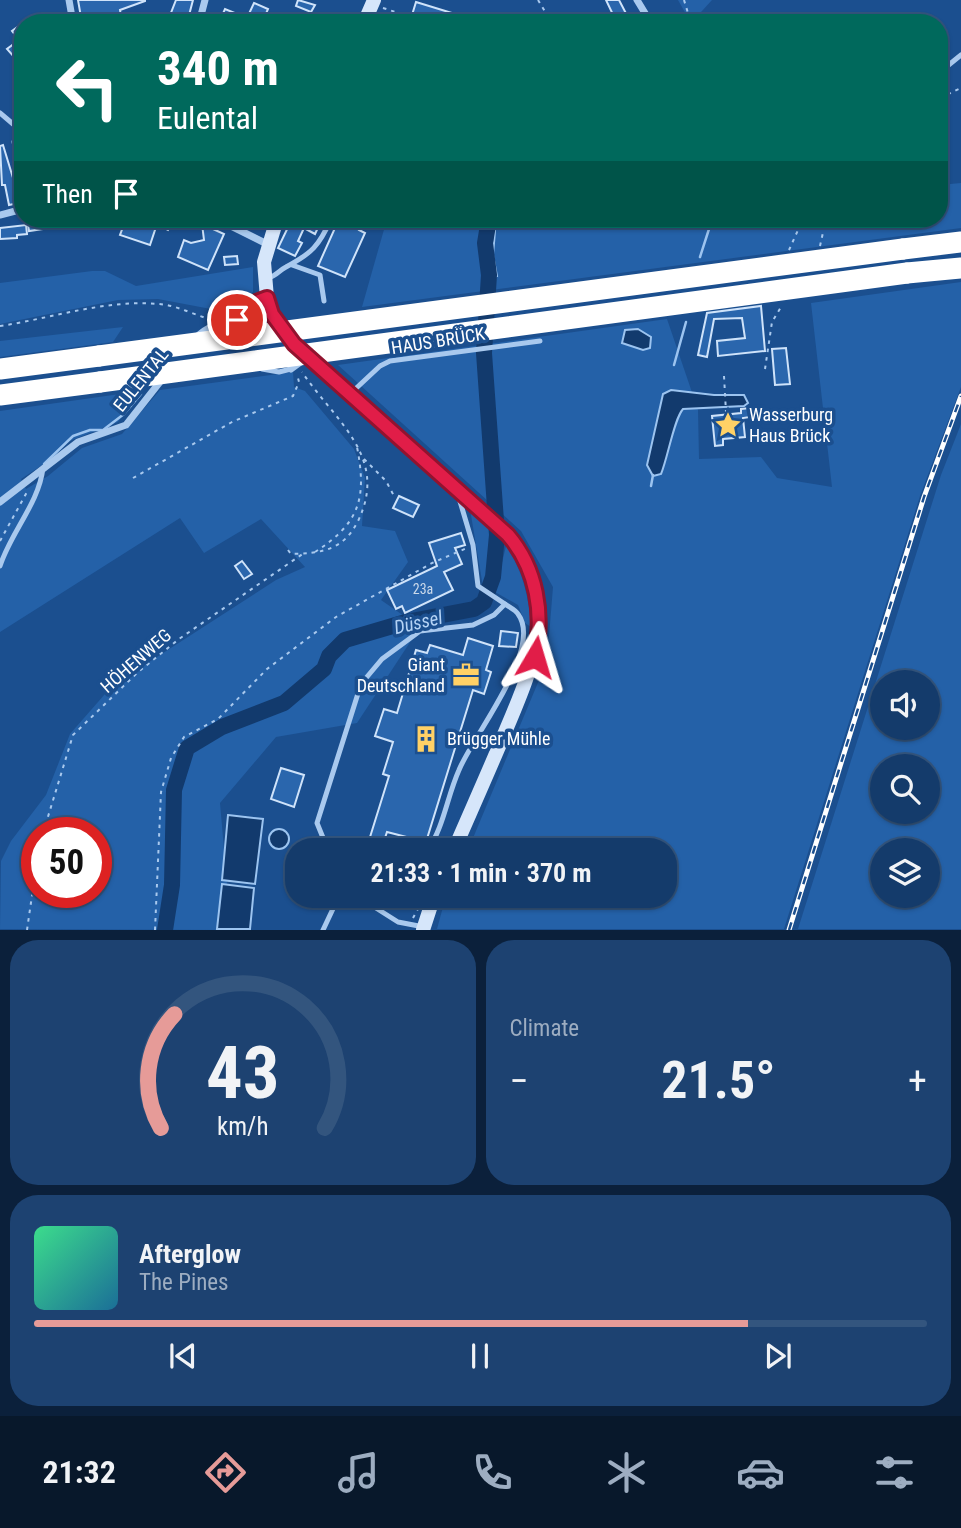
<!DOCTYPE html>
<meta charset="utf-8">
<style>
:root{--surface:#143b6b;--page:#1d4271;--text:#f1f3f6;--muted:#9dadc1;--line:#33557e;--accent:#e69b98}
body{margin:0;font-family:"Roboto Condensed",sans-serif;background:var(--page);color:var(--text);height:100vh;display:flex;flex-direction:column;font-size:26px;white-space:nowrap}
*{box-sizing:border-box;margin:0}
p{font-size:23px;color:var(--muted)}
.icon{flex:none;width:38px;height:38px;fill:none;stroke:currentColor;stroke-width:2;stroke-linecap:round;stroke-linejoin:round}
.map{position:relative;height:930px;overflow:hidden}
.sheet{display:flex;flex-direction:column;gap:10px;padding:10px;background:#0b203b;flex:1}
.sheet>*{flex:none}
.guide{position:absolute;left:14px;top:14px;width:934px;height:214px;border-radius:28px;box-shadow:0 2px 5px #0004,0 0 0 2px var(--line);background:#00695c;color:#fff;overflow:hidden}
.controls{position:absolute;left:870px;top:670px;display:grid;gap:14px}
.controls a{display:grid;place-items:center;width:70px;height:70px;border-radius:50%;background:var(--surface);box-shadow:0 2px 5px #0004,0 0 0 2px var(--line);font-size:35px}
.speed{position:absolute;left:21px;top:817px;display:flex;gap:14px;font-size:35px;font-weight:700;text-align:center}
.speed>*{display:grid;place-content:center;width:91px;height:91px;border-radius:50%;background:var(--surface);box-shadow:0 2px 5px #0004,0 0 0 2px var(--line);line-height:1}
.speed .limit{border:10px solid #d22;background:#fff;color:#111}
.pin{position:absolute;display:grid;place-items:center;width:60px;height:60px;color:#fff;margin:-30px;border:4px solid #fff;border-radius:50%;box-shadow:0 2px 7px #0007}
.me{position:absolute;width:77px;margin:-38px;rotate:7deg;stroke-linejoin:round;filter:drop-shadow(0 0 5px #0008)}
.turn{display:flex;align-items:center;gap:24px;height:147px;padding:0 28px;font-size:32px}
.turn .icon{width:91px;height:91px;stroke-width:2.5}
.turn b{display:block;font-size:49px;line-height:60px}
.then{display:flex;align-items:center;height:66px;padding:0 28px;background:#0003;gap:14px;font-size:26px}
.big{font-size:52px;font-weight:700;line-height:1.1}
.sheet .card{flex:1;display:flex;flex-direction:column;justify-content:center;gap:10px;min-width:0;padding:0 24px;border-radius:28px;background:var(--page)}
.sheet .dial{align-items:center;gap:0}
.dial svg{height:182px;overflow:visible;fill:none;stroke:var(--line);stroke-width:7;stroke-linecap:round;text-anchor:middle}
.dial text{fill:var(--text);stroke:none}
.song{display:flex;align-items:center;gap:21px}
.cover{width:84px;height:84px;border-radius:10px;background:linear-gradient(135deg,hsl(150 70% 55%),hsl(200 70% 35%))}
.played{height:7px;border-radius:4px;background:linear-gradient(90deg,var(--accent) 80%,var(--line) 80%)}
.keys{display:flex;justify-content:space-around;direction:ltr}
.heat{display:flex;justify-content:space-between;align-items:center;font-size:38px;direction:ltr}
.sheet .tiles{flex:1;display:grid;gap:10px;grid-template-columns:1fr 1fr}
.card:last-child{grid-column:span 2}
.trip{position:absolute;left:285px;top:838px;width:392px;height:70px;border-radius:28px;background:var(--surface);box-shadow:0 2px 5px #0004,0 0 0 2px var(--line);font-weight:700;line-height:70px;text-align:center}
.tabs{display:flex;height:112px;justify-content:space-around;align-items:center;background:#08182b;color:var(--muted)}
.tabs .icon{width:49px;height:49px}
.tabs .current{color:var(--accent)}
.tabs b{font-size:32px;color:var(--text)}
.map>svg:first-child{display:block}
</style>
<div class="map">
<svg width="961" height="930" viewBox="0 0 961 930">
<rect width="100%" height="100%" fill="#1b4f8f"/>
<!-- green -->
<g fill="#2461a8" fill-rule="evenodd">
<path d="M678 0H712L691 23Z"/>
<path d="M961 183V228L362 307 387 219H940V185Z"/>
<path d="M253 267V292L232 313 158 299 118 300 0 324V283L92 271H105L136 286Z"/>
<path d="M961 282V387L920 496 784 929H437L446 896H665V850H468L547 661 553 587 521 531 338 365 667 319 698 410 699 459 761 457 777 478 832 487 811 303Z"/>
<path d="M123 327 113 342 0 357V341Z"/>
<path d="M293 372 294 387 305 391 354 449 365 478 362 526 395 531 408 562 381 600 420 627 357 723 276 737 220 803 231 930 0 929 1 861 11 841 46 795 70 734 112 686 276 580 305 567 261 519 204 553 180 518 0 632V411L141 391 118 422 67 442 53 458 21 479 26 489 48 476 82 448 122 434 160 390ZM37 833H96V892H37Z"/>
<path d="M961 424V929H798L941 475ZM882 682H928V728H882ZM882 766H928V812H882ZM882 850H928V896H882Z"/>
<path d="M469 503 493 527 487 581 483 587Z"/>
<path d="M506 546C523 570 529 598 531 627L525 623 518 605 495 592Z"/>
</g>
<!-- water -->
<g fill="#123a6d" stroke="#9cc4f0" stroke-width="2">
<path d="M484 219H496L493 255 497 276 486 280 482 235Z"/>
<path d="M638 329 651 337 650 348 643 350 622 343 625 330Z"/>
<path d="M671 390 714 395H744L748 403 744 406 683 409C674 419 668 457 661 474L653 476 647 465 663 394Z"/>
<path d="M228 815 263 819 255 884 222 880Z"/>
<circle cx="279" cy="839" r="10"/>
<path d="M222 884 254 888 250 929H217Z"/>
</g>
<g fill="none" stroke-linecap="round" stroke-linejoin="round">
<!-- stream -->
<g stroke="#9cc4f0" stroke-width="2.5">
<path d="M700 257 709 229 705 219"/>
<path d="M674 365 686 322"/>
<path d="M44 464 73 436 90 430H103L124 414 141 394"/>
<path d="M651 486 653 475"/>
</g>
<!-- river -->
<path stroke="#123a6d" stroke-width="16" d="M165 930 172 885 174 790 187 748 222 727 284 703 324 669 329 656 345 640 406 622 474 609 484 602 493 577 497 535 484 353 489 275 485 243 489 219"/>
</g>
<!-- building -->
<g fill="#2a66ad" stroke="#cfe3fa" stroke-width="2">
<path d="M78 0H145V1L120 10 122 23H82Z"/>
<path d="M176 0H193L188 19 185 23H167Z"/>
<path d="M298 0 315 5 311 12 296 6Z"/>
<path d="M606 0H619L631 23H617Z"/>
<path d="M416 2 478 21V23H438L412 15Z"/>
<path d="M254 3 268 9 262 23 220 20 225 9 247 18Z"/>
<path d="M23 23V67L7 49 19 40 12 31Z"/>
<path d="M3 145 17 191 23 189V202L9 205 5 185H2L0 146Z"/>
<path d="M27 219H63L64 226 29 231Z"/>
<path d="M126 219H175L168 230 157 224 150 245 120 235Z"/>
<path d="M292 219H322L315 234 304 228 298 241 302 243 295 256 278 248Z"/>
<path d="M339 219H364L359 230 365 233 345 277 318 266Z"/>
<path d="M202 224 224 234 208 270 178 257 184 240 191 243 204 240Z"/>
<path d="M26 225 27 234 17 235V238L0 239V228Z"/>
<path d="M237 256 238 264 225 265 224 257Z"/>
<path d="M761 306 765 351 718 356 717 341 745 338 742 318 714 319 707 357 698 355 707 313Z"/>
<path d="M786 348 790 384 775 385 772 349Z"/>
<path d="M750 408V417L743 418 745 437 723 439V445L715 446 712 416 741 413V409Z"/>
<path d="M399 496 419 505 413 517 393 508Z"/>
<path d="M461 533 465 545 455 548 462 564 444 572 453 590 405 613 402 606 396 609 387 590 437 566 429 543Z"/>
<path d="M242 561 252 574 244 579 235 566Z"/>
<path d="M501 631 518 633 516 647 499 646Z"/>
<path d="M468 638 493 646 486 670 491 672 484 694 473 690 426 842 387 832 381 850H366L389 776 383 774 393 742 375 736 384 709 397 713 416 650 427 653 430 645 463 655Z"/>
<path d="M281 768 304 775 294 807 271 799Z"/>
</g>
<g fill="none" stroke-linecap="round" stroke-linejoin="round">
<!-- path -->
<g stroke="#a9c9ee" stroke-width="2" stroke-dasharray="3.5 5" stroke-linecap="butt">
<path d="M538 0 552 23"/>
<path d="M684 0 691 23"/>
<path d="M383 8 430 23"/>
<path d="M940 98 961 88"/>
<path d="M820 246 826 219"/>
<path d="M789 250 803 219"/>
<path d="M0 326C54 318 112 297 167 305 181 308 196 315 209 319"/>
<path d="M765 369 772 322 781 307"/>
<path d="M724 376 726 412"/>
<path d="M364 459 386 481 394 496"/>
<path d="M133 478 232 422 293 396 299 382 297 374"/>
<path d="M0 541 27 492"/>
<path d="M288 550 291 554C321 553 343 551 358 521 389 457 336 422 302 372"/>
<path d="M315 552C360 523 367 498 357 447"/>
<path d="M43 833 73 735 137 673 179 639 304 553"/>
<path d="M413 918 419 907"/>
<path d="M27 930 37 861"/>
<path d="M155 930 161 792 171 758 184 737 218 719 267 669 336 617 432 563 467 548"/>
</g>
<!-- lane -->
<g stroke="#a9c9ee" stroke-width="5">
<path d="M940 72 961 55"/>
<path d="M0 113 13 124 23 122"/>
<path d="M14 142 20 167H23"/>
<path d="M292 265 320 275 324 301"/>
<path d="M268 278C277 276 278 271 286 267 312 253 319 246 331 219"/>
<path d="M236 332C238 314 250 304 267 298"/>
<path d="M262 369 279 372 291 369"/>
<path d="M351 393 380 366 390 361 540 341"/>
<path d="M459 498 473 545 478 586 505 604"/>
<path d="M0 566C11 532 39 503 43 468"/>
<path d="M328 850 317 823 361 684 382 659 420 631 473 625 494 615 505 604C509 607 516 610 518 614 544 649 473 735 459 770 447 797 444 826 428 850"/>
<path d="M357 896 398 922 424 927"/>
<path d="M323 930 339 896"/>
</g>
<!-- street -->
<g stroke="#a9c9ee" stroke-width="7">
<path d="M69 0 73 23"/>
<path d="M637 0 651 23"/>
<path d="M199 23 205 0"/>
<path d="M0 215 23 209"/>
<path d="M217 219 267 244"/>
<path d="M195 339C206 326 221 323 237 320"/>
<path d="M291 369 302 361"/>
<path d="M0 502 78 442 126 425 163 378"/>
</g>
<!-- secondary -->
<g stroke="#d6e6fa" stroke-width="14">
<path d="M364 23 374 0"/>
<path d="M277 219 264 262 267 298 272 314 294 344 508 535C564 601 532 668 503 737 487 775 470 813 454 850"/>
<path d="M423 930 434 896"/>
</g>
<!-- highway -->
<g stroke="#fff" stroke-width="21">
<path d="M903 249 961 242"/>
<path d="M907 273 961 268"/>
<path d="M0 369 99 356"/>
<path d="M0 395 100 382"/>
</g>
<defs>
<path id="rail" d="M789 930 924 497 961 396"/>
</defs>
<!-- rail casing -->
<use href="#rail" stroke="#fff" stroke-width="5"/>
<!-- rail -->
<use href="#rail" stroke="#1b4f8f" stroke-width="2.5" stroke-dasharray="8" stroke-linecap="butt"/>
<!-- highway-bridge -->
<g stroke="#fff" stroke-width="21">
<path d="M99 356 903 249"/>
<path d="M100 382 907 273"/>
</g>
</g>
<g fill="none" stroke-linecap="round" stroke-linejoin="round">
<defs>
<path id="route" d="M237 320 254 303 267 298 272 314 294 344 508 535C537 569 544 614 535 657"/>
</defs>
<!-- route casing -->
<use href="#route" stroke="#92132f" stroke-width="18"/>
<!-- route -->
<use href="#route" stroke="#e11d48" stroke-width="12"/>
</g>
<!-- icons -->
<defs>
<symbol id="sight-bare" viewBox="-9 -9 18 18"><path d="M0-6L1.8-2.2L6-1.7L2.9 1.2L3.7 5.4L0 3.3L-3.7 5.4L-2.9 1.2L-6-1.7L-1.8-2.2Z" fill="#ffd166" stroke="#1b4f8f" stroke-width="2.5" paint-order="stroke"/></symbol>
<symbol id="office-bare" viewBox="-9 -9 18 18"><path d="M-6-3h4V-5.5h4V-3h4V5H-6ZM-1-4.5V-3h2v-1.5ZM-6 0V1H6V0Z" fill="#ffd166" stroke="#1b4f8f" stroke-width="2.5" paint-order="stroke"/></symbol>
<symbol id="building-bare" viewBox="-9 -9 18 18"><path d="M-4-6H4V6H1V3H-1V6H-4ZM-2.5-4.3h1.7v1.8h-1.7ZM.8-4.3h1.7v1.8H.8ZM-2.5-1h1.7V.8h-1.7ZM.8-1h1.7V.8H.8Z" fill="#ffd166" stroke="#1b4f8f" stroke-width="2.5" paint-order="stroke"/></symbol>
</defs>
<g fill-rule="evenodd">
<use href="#sight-bare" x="709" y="406" width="38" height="38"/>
<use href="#office-bare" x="447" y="656" width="38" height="38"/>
<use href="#building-bare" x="407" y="720" width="38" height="38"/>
</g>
<g text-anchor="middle" stroke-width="7" stroke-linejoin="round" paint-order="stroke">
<!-- number labels -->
<g font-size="14" fill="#cad9ea">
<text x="423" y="594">23a</text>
</g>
<!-- street labels -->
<g font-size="18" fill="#fff" stroke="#1b4f8f">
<text transform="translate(438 341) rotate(-9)" y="6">HAUS BRÜCK</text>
<text transform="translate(141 380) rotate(-51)" y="6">EULENTAL</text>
<text transform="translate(136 661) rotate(-41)" y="6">HÖHENWEG</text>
</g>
<!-- poi labels -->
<g font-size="18" fill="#fff" stroke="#1b4f8f" text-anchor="start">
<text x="749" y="421">Wasserburg<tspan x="749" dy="21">Haus Brück</tspan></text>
<text x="445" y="671" text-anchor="end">Giant<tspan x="445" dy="21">Deutschland</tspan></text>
<text x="447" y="745">Brügger Mühle</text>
</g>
<!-- water labels -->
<g font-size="19" font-style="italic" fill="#b5d3f5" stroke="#1b4f8f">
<text transform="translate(418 622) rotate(-13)" y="7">Düssel</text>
</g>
</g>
</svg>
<div class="controls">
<a><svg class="icon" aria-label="sound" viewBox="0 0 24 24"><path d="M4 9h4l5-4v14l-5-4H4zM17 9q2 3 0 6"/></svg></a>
<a><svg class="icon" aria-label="search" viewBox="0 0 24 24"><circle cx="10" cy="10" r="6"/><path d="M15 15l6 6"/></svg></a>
<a><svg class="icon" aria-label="layers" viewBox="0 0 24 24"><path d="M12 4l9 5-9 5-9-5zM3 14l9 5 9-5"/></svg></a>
</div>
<div class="speed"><div class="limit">50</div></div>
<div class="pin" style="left:237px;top:320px;background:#d93025"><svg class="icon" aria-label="arrive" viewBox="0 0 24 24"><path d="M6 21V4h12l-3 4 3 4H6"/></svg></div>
<svg class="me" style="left:535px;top:657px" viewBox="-20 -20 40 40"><path d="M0-17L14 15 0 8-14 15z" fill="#e11d48" stroke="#fff" stroke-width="4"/></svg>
<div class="trip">21:33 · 1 min · 370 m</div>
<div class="guide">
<div class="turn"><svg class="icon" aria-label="left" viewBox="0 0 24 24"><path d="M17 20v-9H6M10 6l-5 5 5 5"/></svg><div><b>340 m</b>Eulental</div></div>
<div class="then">Then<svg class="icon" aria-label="arrive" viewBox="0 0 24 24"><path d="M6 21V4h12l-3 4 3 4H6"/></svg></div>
</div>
</div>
<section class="sheet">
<div class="tiles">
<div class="card dial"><svg viewBox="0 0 100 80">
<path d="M14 69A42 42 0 1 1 86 69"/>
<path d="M14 69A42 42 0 0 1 20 19" stroke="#e69b98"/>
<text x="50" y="56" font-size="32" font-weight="700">43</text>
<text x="50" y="72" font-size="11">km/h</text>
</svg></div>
<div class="card"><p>Climate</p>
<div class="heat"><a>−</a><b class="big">21.5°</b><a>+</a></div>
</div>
<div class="card">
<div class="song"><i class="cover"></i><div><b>Afterglow</b><p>The Pines</p></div></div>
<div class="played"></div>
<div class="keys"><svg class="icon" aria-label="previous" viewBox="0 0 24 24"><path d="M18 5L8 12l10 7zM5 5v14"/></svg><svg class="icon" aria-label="pause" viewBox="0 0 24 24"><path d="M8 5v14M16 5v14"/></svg><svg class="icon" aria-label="next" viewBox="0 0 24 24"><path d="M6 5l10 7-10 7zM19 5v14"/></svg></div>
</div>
</div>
</section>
<nav class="tabs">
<b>21:32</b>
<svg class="icon current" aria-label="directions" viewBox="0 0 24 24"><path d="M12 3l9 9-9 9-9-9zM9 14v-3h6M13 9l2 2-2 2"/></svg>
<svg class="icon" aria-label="music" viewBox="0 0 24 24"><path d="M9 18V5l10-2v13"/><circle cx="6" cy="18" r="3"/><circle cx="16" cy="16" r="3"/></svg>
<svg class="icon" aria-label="phone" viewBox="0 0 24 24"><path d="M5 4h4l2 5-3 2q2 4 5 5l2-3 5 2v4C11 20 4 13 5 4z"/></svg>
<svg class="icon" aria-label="climate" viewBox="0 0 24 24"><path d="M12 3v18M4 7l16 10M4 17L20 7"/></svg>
<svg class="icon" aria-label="car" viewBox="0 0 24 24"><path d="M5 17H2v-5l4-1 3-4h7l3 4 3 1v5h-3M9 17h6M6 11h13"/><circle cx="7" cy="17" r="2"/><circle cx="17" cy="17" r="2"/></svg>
<svg class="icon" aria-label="filters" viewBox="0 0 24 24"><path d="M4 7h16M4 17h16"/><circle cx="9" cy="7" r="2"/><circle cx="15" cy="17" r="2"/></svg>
</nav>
